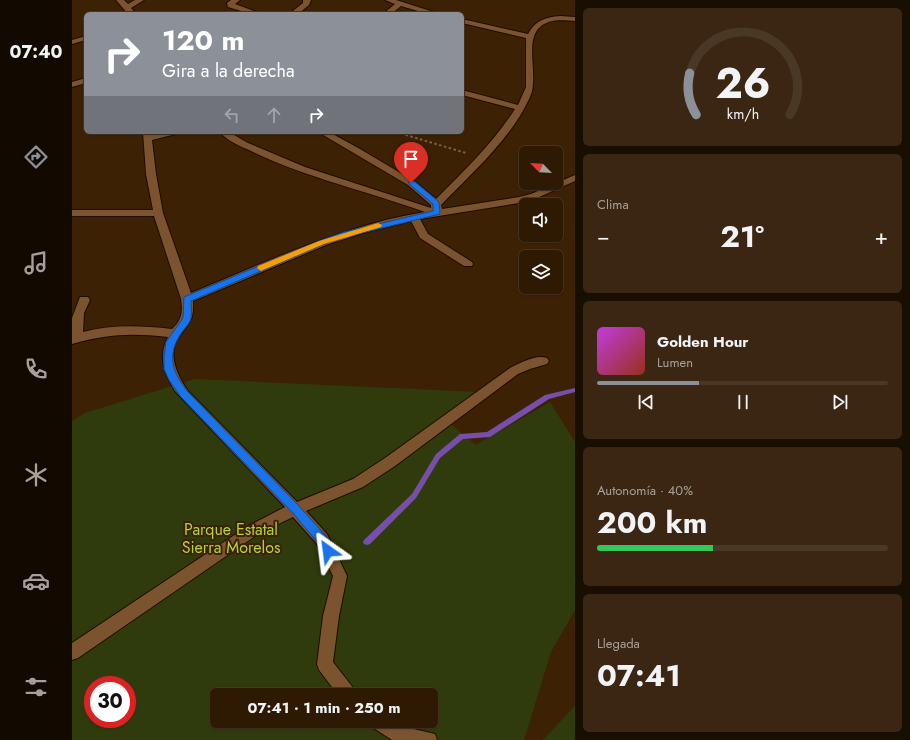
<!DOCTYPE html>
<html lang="es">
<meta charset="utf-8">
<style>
:root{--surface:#2e1903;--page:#3a2612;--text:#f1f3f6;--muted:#a7a09a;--line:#493825;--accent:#8c9099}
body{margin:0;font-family:Jost,sans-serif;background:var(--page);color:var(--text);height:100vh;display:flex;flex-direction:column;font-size:15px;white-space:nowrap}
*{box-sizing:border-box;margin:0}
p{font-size:13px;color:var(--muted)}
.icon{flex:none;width:22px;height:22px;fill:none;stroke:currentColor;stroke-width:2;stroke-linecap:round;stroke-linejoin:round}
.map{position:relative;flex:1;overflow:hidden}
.side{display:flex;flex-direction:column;gap:8px;padding:8px;background:#190e02;width:335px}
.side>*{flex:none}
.banner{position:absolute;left:12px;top:12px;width:380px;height:122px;border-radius:6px;box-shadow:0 1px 3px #0004,0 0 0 1px var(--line);background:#8c9099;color:#fff;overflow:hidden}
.needle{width:26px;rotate:294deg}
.tools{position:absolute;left:447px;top:146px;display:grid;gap:8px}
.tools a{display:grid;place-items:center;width:44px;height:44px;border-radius:6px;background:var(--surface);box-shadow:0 1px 3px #0004,0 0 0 1px var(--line);font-size:20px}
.speed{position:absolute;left:12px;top:676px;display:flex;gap:8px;font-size:20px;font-weight:700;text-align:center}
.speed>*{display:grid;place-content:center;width:52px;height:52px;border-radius:50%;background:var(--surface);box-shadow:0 1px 3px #0004,0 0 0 1px var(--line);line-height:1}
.speed .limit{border:6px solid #d22;background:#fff;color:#111}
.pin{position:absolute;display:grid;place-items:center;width:34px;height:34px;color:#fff;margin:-41px -17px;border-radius:50% 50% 50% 0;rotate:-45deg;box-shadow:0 0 4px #0007}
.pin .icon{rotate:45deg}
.me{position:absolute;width:44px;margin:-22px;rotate:329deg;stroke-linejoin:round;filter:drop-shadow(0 0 3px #0008)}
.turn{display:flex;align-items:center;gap:14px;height:84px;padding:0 12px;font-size:18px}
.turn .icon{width:52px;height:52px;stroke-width:2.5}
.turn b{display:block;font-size:28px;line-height:34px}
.lanes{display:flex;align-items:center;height:38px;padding:0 12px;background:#0003;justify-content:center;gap:20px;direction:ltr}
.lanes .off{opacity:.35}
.big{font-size:30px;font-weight:700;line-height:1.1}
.side .tile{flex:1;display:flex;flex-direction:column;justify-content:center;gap:6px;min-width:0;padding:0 14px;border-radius:6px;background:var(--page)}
.side .dial{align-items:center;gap:0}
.dial svg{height:104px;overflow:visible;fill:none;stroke:var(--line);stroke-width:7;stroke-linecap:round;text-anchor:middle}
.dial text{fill:var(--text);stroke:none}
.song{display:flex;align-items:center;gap:12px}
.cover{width:48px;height:48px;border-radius:6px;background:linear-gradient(135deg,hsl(290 70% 55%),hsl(10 70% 35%))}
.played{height:4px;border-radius:2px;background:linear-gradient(90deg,var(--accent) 35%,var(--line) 35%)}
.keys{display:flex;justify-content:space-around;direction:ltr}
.heat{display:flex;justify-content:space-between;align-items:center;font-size:22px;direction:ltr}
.charge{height:6px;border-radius:3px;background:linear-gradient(90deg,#34c759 40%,var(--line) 0)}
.trip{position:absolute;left:138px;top:688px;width:228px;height:40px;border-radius:6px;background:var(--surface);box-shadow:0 1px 3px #0004,0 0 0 1px var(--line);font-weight:700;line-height:40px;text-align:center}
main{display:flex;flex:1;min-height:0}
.menu{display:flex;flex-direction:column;width:72px;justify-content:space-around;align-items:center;background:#120a01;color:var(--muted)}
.menu .icon{width:28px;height:28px}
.menu .active{color:var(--accent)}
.menu b{font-size:18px;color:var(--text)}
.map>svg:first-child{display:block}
</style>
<main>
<nav class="menu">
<b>07:40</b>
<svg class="icon active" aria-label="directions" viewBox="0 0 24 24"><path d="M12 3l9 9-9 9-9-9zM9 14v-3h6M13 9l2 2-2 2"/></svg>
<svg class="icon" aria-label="music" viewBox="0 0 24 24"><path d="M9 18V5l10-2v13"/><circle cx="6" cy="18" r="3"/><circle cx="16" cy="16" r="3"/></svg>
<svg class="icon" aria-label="phone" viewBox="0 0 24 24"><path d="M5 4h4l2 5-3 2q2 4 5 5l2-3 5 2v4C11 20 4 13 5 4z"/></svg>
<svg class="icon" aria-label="climate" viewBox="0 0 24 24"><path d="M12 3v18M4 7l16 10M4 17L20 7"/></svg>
<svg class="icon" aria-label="car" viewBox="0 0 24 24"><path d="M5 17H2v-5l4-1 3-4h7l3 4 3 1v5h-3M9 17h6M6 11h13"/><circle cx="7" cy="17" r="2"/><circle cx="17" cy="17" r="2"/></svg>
<svg class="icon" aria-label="filters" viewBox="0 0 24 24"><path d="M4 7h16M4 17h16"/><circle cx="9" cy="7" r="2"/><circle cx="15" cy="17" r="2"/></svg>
</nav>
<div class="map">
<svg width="503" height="740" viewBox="0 0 503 740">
<rect width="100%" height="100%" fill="#3d2104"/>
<!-- green -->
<g fill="#303b0d" fill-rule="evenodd">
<path d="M123 379 408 392 374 420 404 445 478 402 503 442V610L479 652 452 740H0V421L13 413ZM21 685H55V719H21ZM145 695H359V721H145Z"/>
<path d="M503 706V740H471Z"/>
</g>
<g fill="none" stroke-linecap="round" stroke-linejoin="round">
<!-- stream -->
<path fill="#774fab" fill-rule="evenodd" d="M503 388V392L477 399 418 437 391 439 368 458 344 498 298 544 295 545 292 544 291 542 292 540 340 494 364 454 388 434 415 432 473 395Z"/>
<defs>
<g id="street">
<path d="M44 0H52L56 4 63 0H72L59 8 64 14H56Z"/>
<path d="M159 0H168L163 4 190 14H179L156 7 155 3Z"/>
<path d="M231 0H239L237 5 226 14H217L231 3Z"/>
<path d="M313 0H324L368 14H356L329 6 319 14H311L323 4Z"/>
<path d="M488 16 503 17V21C491 20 475 18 466 29 453 45 467 78 458 97 440 138 400 173 369 205L370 209 447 197 459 194 503 175V181L465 198 447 203 348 219 356 234 400 262 401 264 400 266H392L348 238 339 221 291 233 254 245 121 301C122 319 118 322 108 335 94 353 105 375 116 391L225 502 281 479 313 458 438 368C448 363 464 354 475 358L477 361 475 364 458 369 446 374 323 466 291 487 234 511 255 534 275 576 267 616 261 662 282 689 284 695H266L247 670 245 664 251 616 261 576 245 544 221 517 186 534 6 658 0 660V643L176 526 213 507 103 391C92 373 86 356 96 337 59 333 35 334 0 344V318L8 297H16L18 300 12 313 11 332C41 324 70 326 100 329 110 320 111 312 109 299L82 216H0V210H81L74 174 71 132H79L80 134 90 132H105L104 134 80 140 84 174 91 213 119 293C195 262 271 225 353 212 295 191 235 178 179 151 168 146 155 141 148 132H157L176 143 233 167 359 208V205L336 185 246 132H257L288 149 342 181 364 199C392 171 421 143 443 109L390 95V90L446 105 454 87V38L390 23V19L456 34C463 21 473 17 488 16Z"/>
<path d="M14 36V40L0 44V40Z"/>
<path d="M14 78V83L0 87V82Z"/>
<path d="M298 721H321L329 726 363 734 365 740H320L300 727Z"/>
</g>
</defs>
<!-- street casing -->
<use href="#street" stroke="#1f0c00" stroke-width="2"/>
<!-- path -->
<path stroke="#7b6046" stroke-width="2" stroke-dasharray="2.5 2.5" stroke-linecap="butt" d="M324 132 394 153"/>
<!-- street -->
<use href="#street" fill="#7b532e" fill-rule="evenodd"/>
</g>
<!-- route -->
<path fill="#1a73e8" stroke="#114b97" d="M337 181H342L367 202 368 214 277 236 252 244 119 301C119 306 120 312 119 317 119 322 113 328 110 332 94 355 100 372 116 392L227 506 254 536 261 551 260 555 256 556 252 555 246 543 220 512 109 397 97 380 92 369V357L94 342 111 318 112 297 247 241 272 232 361 211V204L337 184Z"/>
<!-- slow -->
<path fill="#f59e0b" d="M306 223 310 225 309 227 252 244 191 270 189 271 185 268 186 266 247 241Z"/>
<g text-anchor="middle" stroke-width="4" stroke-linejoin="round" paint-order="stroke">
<!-- park labels -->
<g font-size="16" fill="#b0d33c" stroke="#3d2104">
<text x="159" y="535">Parque Estatal<tspan x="159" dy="18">Sierra Morelos</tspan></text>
</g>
</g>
</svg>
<div class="tools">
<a><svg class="needle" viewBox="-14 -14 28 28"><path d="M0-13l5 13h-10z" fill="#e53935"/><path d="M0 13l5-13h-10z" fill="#a7a09a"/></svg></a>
<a><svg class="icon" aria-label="sound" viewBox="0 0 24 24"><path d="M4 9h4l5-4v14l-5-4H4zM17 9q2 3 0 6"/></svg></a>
<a><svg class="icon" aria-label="layers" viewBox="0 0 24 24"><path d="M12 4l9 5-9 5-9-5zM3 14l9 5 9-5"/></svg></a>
</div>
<div class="speed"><div class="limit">30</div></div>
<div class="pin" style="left:339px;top:183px;background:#d93025"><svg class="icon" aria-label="arrive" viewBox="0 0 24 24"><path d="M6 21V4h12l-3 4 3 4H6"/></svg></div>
<svg class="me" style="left:256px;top:551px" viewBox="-20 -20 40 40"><path d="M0-17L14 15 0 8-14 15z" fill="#1a73e8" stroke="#fff" stroke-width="4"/></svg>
<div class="trip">07:41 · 1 min · 250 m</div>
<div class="banner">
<div class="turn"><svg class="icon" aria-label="right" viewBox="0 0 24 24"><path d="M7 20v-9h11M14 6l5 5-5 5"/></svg><div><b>120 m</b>Gira a la derecha</div></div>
<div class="lanes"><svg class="icon off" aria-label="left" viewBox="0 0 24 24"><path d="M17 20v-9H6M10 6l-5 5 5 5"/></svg><svg class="icon off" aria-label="ahead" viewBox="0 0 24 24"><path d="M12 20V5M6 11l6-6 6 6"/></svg><svg class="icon" aria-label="right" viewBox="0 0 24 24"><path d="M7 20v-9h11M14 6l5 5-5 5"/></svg></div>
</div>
</div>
<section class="side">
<div class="tile dial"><svg viewBox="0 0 100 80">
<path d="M14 69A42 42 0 1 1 86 69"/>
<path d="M14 69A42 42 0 0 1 9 37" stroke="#8c9099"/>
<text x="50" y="56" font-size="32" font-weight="700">26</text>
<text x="50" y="72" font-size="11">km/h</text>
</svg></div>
<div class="tile"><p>Clima</p>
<div class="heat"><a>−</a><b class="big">21°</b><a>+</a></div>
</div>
<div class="tile">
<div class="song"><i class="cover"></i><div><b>Golden Hour</b><p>Lumen</p></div></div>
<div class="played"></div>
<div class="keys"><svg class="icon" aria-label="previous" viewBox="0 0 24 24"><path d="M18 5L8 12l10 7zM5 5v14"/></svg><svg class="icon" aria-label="pause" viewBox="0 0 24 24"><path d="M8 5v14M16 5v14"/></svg><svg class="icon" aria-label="next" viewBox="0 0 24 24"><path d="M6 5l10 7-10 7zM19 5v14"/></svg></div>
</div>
<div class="tile"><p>Autonomía · 40%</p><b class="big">200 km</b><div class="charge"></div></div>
<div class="tile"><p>Llegada</p><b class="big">07:41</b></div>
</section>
</main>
